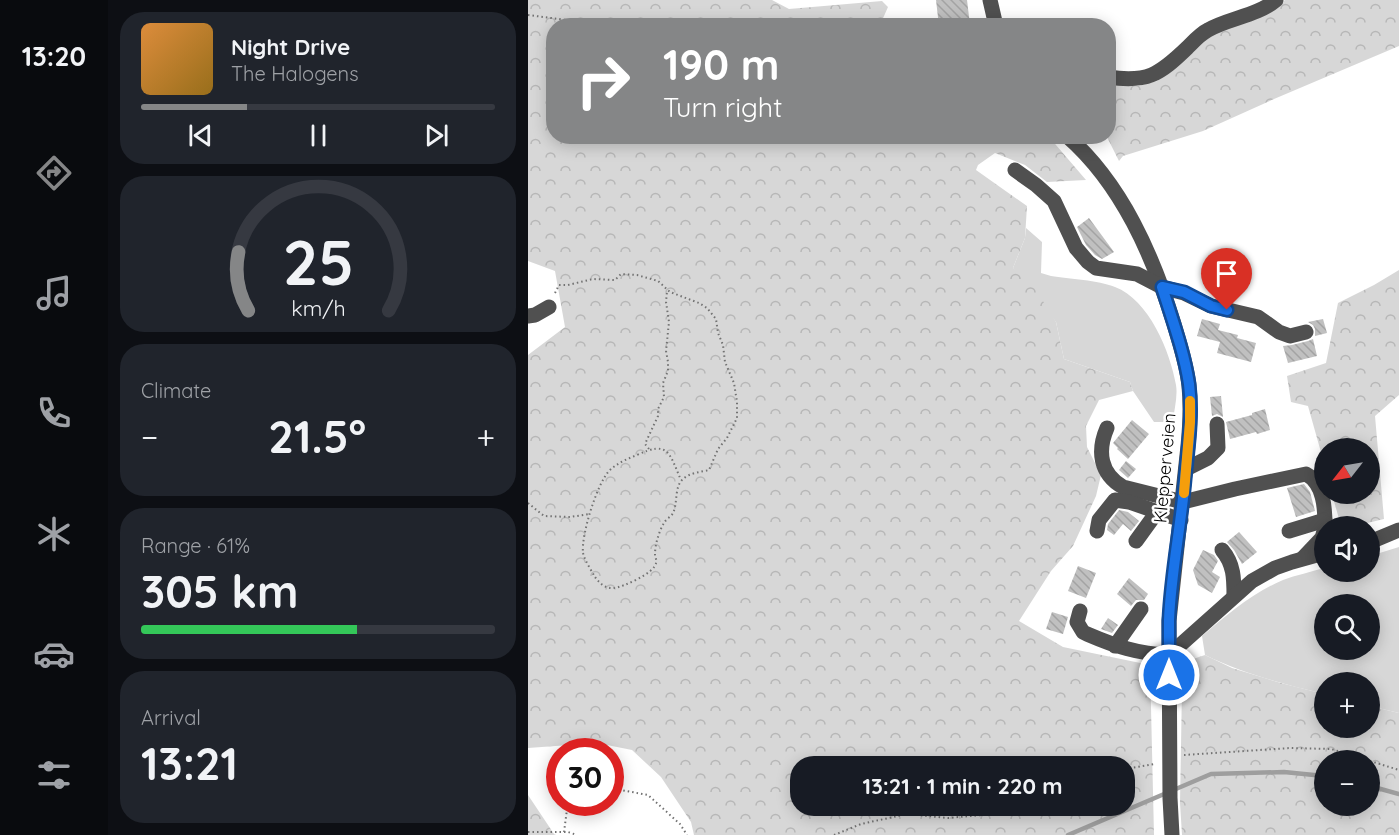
<!DOCTYPE html>
<meta charset="utf-8">
<style>
:root{--surface:#171b24;--page:#20242c;--text:#f1f3f6;--muted:#9ea1a6;--line:#363941;--accent:#858687}
body{margin:0;font-family:Quicksand,sans-serif;background:var(--page);color:var(--text);height:100vh;display:flex;flex-direction:column;font-size:22px;white-space:nowrap}
*{box-sizing:border-box;margin:0}
p{font-size:20px;color:var(--muted)}
.icon{flex:none;width:33px;height:33px;fill:none;stroke:currentColor;stroke-width:2;stroke-linecap:round;stroke-linejoin:round}
.map{position:relative;flex:1;overflow:hidden}
.panel{display:flex;flex-direction:column;gap:12px;padding:12px;background:#0d0f14;width:420px}
.panel>*{flex:none}
.top-card{position:absolute;left:18px;top:18px;width:570px;height:126px;border-radius:24px;box-shadow:0 3px 15px #0003;background:#858687;color:#fff;overflow:hidden}
.needle{width:39px;rotate:239deg}
.tools{position:absolute;left:786px;top:438px;display:grid;gap:12px}
.tools a{display:grid;place-items:center;width:66px;height:66px;border-radius:50%;background:var(--surface);box-shadow:0 3px 15px #0003;font-size:30px}
.speed{position:absolute;left:18px;top:738px;display:flex;gap:12px;font-size:30px;font-weight:700;text-align:center}
.speed>*{display:grid;place-content:center;width:78px;height:78px;border-radius:50%;background:var(--surface);box-shadow:0 3px 15px #0003;line-height:1}
.speed .limit{border:9px solid #d22;background:#fff;color:#111}
.pin{position:absolute;display:grid;place-items:center;width:51px;height:51px;color:#fff;margin:-62px -26px;border-radius:50% 50% 50% 0;rotate:-45deg;box-shadow:0 0 6px #0007}
.pin .icon{rotate:45deg}
.me{position:absolute;width:66px;margin:-33px;rotate:0deg;stroke-linejoin:round;filter:drop-shadow(0 0 4px #0008)}
.turn{display:flex;align-items:center;gap:21px;height:126px;padding:0 18px;font-size:27px}
.turn .icon{width:78px;height:78px;stroke-width:2.5}
.turn b{display:block;font-size:42px;line-height:51px}
.big{font-size:45px;font-weight:800;line-height:1.1}
.panel .tile{flex:1;display:flex;flex-direction:column;justify-content:center;gap:9px;min-width:0;padding:0 21px;border-radius:24px;background:var(--page)}
.panel .dial{align-items:center;gap:0}
.dial svg{height:156px;overflow:visible;fill:none;stroke:var(--line);stroke-width:7;stroke-linecap:round;text-anchor:middle}
.dial text{fill:var(--text);stroke:none}
.song{display:flex;align-items:center;gap:18px}
.cover{width:72px;height:72px;border-radius:9px;background:linear-gradient(135deg,hsl(30 70% 55%),hsl(40 70% 35%))}
.played{height:6px;border-radius:3px;background:linear-gradient(90deg,var(--accent) 30%,var(--line) 30%)}
.keys{display:flex;justify-content:space-around;direction:ltr}
.heat{display:flex;justify-content:space-between;align-items:center;font-size:33px;direction:ltr}
.charge{height:9px;border-radius:4px;background:linear-gradient(90deg,#34c759 61%,var(--line) 0)}
.trip{position:absolute;left:262px;top:756px;width:345px;height:60px;border-radius:24px;background:var(--surface);box-shadow:0 3px 15px #0003;font-weight:800;line-height:60px;text-align:center}
main{display:flex;flex:1;min-height:0}
.tab-bar{display:flex;flex-direction:column;width:108px;justify-content:space-around;align-items:center;background:#090b0e;color:var(--muted)}
.tab-bar .icon{width:42px;height:42px}
.tab-bar .current{color:var(--accent)}
.tab-bar b{font-size:27px;color:var(--text)}
.map>svg:first-child{display:block}
</style>
<main>
<nav class="tab-bar">
<b>13:20</b>
<svg class="icon current" aria-label="directions" viewBox="0 0 24 24"><path d="M12 3l9 9-9 9-9-9zM9 14v-3h6M13 9l2 2-2 2"/></svg>
<svg class="icon" aria-label="music" viewBox="0 0 24 24"><path d="M9 18V5l10-2v13"/><circle cx="6" cy="18" r="3"/><circle cx="16" cy="16" r="3"/></svg>
<svg class="icon" aria-label="phone" viewBox="0 0 24 24"><path d="M5 4h4l2 5-3 2q2 4 5 5l2-3 5 2v4C11 20 4 13 5 4z"/></svg>
<svg class="icon" aria-label="climate" viewBox="0 0 24 24"><path d="M12 3v18M4 7l16 10M4 17L20 7"/></svg>
<svg class="icon" aria-label="car" viewBox="0 0 24 24"><path d="M5 17H2v-5l4-1 3-4h7l3 4 3 1v5h-3M9 17h6M6 11h13"/><circle cx="7" cy="17" r="2"/><circle cx="17" cy="17" r="2"/></svg>
<svg class="icon" aria-label="filters" viewBox="0 0 24 24"><path d="M4 7h16M4 17h16"/><circle cx="9" cy="7" r="2"/><circle cx="15" cy="17" r="2"/></svg>
</nav>
<section class="panel">
<div class="tile">
<div class="song"><i class="cover"></i><div><b>Night Drive</b><p>The Halogens</p></div></div>
<div class="played"></div>
<div class="keys"><svg class="icon" aria-label="previous" viewBox="0 0 24 24"><path d="M18 5L8 12l10 7zM5 5v14"/></svg><svg class="icon" aria-label="pause" viewBox="0 0 24 24"><path d="M8 5v14M16 5v14"/></svg><svg class="icon" aria-label="next" viewBox="0 0 24 24"><path d="M6 5l10 7-10 7zM19 5v14"/></svg></div>
</div>
<div class="tile dial"><svg viewBox="0 0 100 80">
<path d="M14 69A42 42 0 1 1 86 69"/>
<path d="M14 69A42 42 0 0 1 9 39" stroke="#858687"/>
<text x="50" y="56" font-size="32" font-weight="700">25</text>
<text x="50" y="72" font-size="11">km/h</text>
</svg></div>
<div class="tile"><p>Climate</p>
<div class="heat"><a>−</a><b class="big">21.5°</b><a>+</a></div>
</div>
<div class="tile"><p>Range · 61%</p><b class="big">305 km</b><div class="charge"></div></div>
<div class="tile"><p>Arrival</p><b class="big">13:21</b></div>
</section>
<div class="map">
<svg width="871" height="835" viewBox="0 0 871 835">
<defs>
<pattern id="forest-crowns" width="20" height="18" patternUnits="userSpaceOnUse" patternTransform="scale(1.5)"><rect width="20" height="18" fill="#d7d7d7"/><path d="M2 6a3 3 0 1 1 6 0M12 15a3 3 0 1 1 6 0" fill="none" stroke="#b7b7b7"/></pattern>
<pattern id="building-back-hatch" width="6" height="6" patternUnits="userSpaceOnUse" patternTransform="scale(1.5)"><rect width="6" height="6" fill="#c0c0c0"/><path d="M-1 5l2 2M0 0l6 6M5-1l2 2" fill="none" stroke="#a3a3a3"/></pattern>
</defs>
<rect width="100%" height="100%" fill="#fff"/>
<!-- grass -->
<g fill="#d7d7d7" fill-rule="evenodd">
<path d="M498 228 514 242 513 273 523 276C541 279 570 280 587 287 621 300 642 351 648 385 650 396 646 410 645 422H626L605 391 602 382 536 359 528 322 485 268 497 238Z"/>
<path d="M871 547V713L842 706V682H796V694C755 684 716 674 677 655L674 636C699 615 724 593 755 580 768 575 783 572 796 568V572H842V556ZM796 604H842V650H796Z"/>
</g>
<!-- forest -->
<g fill="url(#forest-crowns)" fill-rule="evenodd">
<path d="M0 0H244L261 9 354 1 360 7 352 25 26 26V136H518L522 138 558 180 519 182 497 165 467 153 450 165 448 170 499 206 497 238 485 268 497 276 505 285 528 322 536 359 602 382 605 391 571 400 558 426 559 447 573 475 568 496 545 546 523 571 491 621 535 647 622 665 626 835H166L163 822 133 777 104 750 69 743 0 748V355L37 327 27 271 0 261ZM273 766H597V806H273Z"/>
<path d="M757 0H871V46L746 99 675 131 595 156 591 161 579 137 580 136 581 83 610 86 629 81 648 67 664 50 687 33 748 7Z"/>
<path d="M871 270V395L847 416 856 519 827 526H813L804 494H842V448H796V463L780 406 763 402 759 376 798 363 810 303 846 285Z"/>
<path d="M677 655 704 668 753 683 796 694V728H842V706L871 713V835H654L652 803 654 688 659 661ZM796 760H842V806H796Z"/>
<path d="M0 795 26 834 28 835H0Z"/>
</g>
<g fill="none" stroke-linecap="round" stroke-linejoin="round">
<!-- stream -->
<g stroke="#9e9e9e" stroke-width="4.5">
<path d="M842 786 871 794"/>
<path d="M540 835 683 774 756 772 796 776"/>
</g>
</g>
<!-- building -->
<g fill="url(#building-back-hatch)">
<path d="M408 0H439L442 25 411 26Z"/>
<path d="M561 218 586 252 574 259 567 255 558 245 549 227Z"/>
<path d="M674 319 692 324 690 330 710 335 709 338 728 343 723 362 689 353 692 342 669 336Z"/>
<path d="M795 319 799 333 787 336V329L785 325 780 322Z"/>
<path d="M785 339 789 356 760 363 755 346 764 345 780 341Z"/>
<path d="M693 396 695 417 689 414 684 416 682 397Z"/>
<path d="M737 409 742 430 729 434 728 432 702 439 698 422 724 415V413Z"/>
<path d="M604 420 621 434 600 459 589 449 590 448 585 443Z"/>
<path d="M598 461 608 469 600 478 591 470Z"/>
<path d="M776 484 782 492 787 511 768 517 759 488Z"/>
<path d="M591 510 600 512 611 521 603 531 595 524 586 535 579 530 580 524Z"/>
<path d="M711 532 729 552 714 564 706 550 699 542Z"/>
<path d="M675 550 686 555 690 561 684 572 692 577 684 593 670 585 665 570Z"/>
<path d="M550 566 568 573 558 598 540 591Z"/>
<path d="M601 578 620 594 616 600H608L603 606 589 594Z"/>
<path d="M524 612 540 617 535 634 518 629Z"/>
<path d="M580 618 590 625 584 633 573 629Z"/>
</g>
<g fill="none" stroke-linecap="round" stroke-linejoin="round">
<!-- path -->
<g stroke="#727272" stroke-width="2" stroke-dasharray="1.5 3" stroke-linecap="butt">
<path d="M0 15 85 26"/>
<path d="M27 293 31 285H40L65 279 87 280 93 274 109 275 130 281 142 292 171 303 179 308 188 319 190 333 195 345 197 362 206 383 209 402V418L199 438 190 449 181 470C173 472 161 473 155 479 146 487 150 503 145 513 143 517 138 519 136 523 131 531 127 545 127 554 127 557 129 560 128 563 127 573 95 587 86 588 78 589 72 584 67 577 63 570 57 561 55 553 53 535 69 484 81 471 89 463 99 459 109 455 141 440 141 453 153 480"/>
<path d="M121 449 117 444 130 416V409L136 397 135 383 140 371V362L138 351 141 322 138 302 139 291"/>
<path d="M0 503 16 516 42 517 62 514"/>
<path d="M656 755 762 748 803 749 840 760"/>
<path d="M842 761 871 770"/>
<path d="M597 769 627 764"/>
<path d="M82 788 120 795 152 824 159 835"/>
<path d="M0 832H40L49 835"/>
<path d="M36 832 40 802"/>
<path d="M306 835 333 824 379 814 420 818 454 815 474 806"/>
</g>
<!-- minor -->
<g stroke="#505050" stroke-width="15">
<path d="M462 0 468 26"/>
<path d="M580 77C619 83 631 75 659 48 665 42 672 34 680 30 701 18 729 16 748 0"/>
<path d="M539 136C594 184 625 256 646 324 652 345 659 365 661 386 663 406 662 426 660 446L641 621 642 798 644 835"/>
<path d="M487 170 508 185 526 201 548 248 560 262 568 268 609 274 634 287 656 293 683 306 730 317 751 332 762 336 778 332"/>
<path d="M0 316 7 315 21 307"/>
<path d="M579 428C569 451 572 474 595 487L655 502 707 489 778 474C796 484 797 508 797 526"/>
<path d="M658 469 680 458 690 448 689 424"/>
<path d="M569 531 571 520 587 500 601 502 653 520"/>
<path d="M761 531 797 520"/>
<path d="M608 541 629 512"/>
<path d="M842 542 871 530"/>
<path d="M694 550C706 564 706 579 706 596"/>
<path d="M775 558 794 538 796 531"/>
<path d="M552 611 549 622 555 632 559 634C587 646 610 654 641 655L724 581 747 568 764 562 796 553"/>
<path d="M587 646 613 609"/>
</g>
</g>
<g fill="none" stroke-linecap="round" stroke-linejoin="round">
<defs>
<path id="route" d="M641 675C641 657 641 638 641 620 643 573 653 526 657 479 660 448 665 415 661 384 656 351 644 319 634 287L656 292 683 306 699 310"/>
</defs>
<!-- route casing -->
<use href="#route" stroke="#114b97" stroke-width="15"/>
<!-- route -->
<use href="#route" stroke="#1a73e8" stroke-width="10"/>
<!-- slow -->
<path stroke="#f59e0b" stroke-width="10" d="M656 493 662 422V401"/>
</g>
<g text-anchor="middle" stroke-width="5" stroke-linejoin="round" paint-order="stroke">
<!-- street labels -->
<g font-size="18" fill="#000" stroke="#fff">
<text transform="translate(637 468) rotate(-85)" y="6">Klepperveien</text>
</g>
</g>
</svg>
<div class="tools">
<a><svg class="needle" viewBox="-14 -14 28 28"><path d="M0-13l5 13h-10z" fill="#e53935"/><path d="M0 13l5-13h-10z" fill="#9ea1a6"/></svg></a>
<a><svg class="icon" aria-label="sound" viewBox="0 0 24 24"><path d="M4 9h4l5-4v14l-5-4H4zM17 9q2 3 0 6"/></svg></a>
<a><svg class="icon" aria-label="search" viewBox="0 0 24 24"><circle cx="10" cy="10" r="6"/><path d="M15 15l6 6"/></svg></a>
<a>+</a>
<a>−</a>
</div>
<div class="speed"><div class="limit">30</div></div>
<div class="pin" style="left:699px;top:310px;background:#d93025"><svg class="icon" aria-label="arrive" viewBox="0 0 24 24"><path d="M6 21V4h12l-3 4 3 4H6"/></svg></div>
<svg class="me" style="left:641px;top:675px" viewBox="-20 -20 40 40"><circle r="17" fill="#1a73e8" stroke="#fff" stroke-width="3"/><path d="M0-11L8 9 0 5-8 9z" fill="#fff"/></svg>
<div class="trip">13:21 · 1 min · 220 m</div>
<div class="top-card">
<div class="turn"><svg class="icon" aria-label="right" viewBox="0 0 24 24"><path d="M7 20v-9h11M14 6l5 5-5 5"/></svg><div><b>190 m</b>Turn right</div></div>
</div>
</div>
</main>
